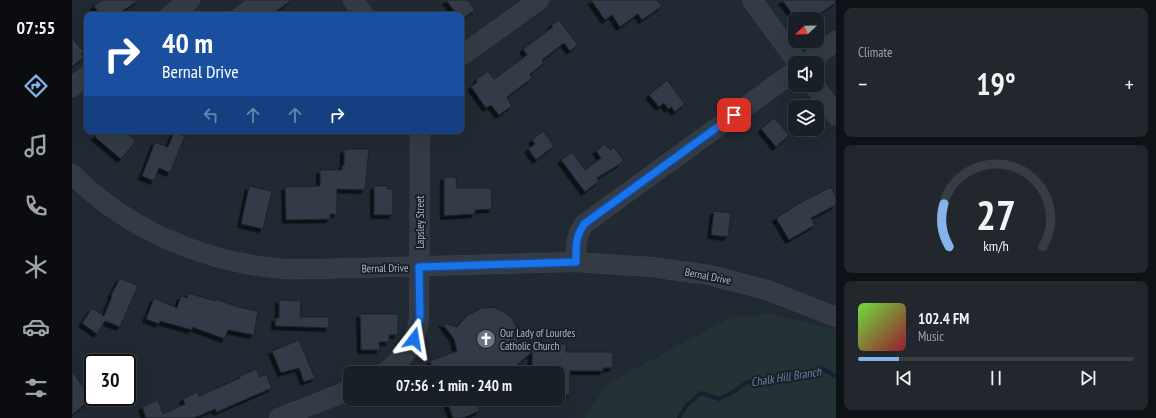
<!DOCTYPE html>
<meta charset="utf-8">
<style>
:root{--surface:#191f26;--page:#22272e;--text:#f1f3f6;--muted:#9fa2a7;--line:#373d43;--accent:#87b3ed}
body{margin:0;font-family:"PT Sans Narrow",sans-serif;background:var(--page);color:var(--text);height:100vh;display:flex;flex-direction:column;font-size:15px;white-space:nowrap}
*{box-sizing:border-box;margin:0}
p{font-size:13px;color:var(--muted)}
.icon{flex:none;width:22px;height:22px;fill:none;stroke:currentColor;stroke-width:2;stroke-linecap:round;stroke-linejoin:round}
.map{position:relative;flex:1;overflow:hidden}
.panel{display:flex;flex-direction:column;gap:8px;padding:8px;background:#0e1115;width:320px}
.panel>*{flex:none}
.guide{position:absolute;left:12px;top:12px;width:380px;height:122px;border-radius:8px;box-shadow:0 4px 16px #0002,0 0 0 1px var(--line);background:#1a4fa0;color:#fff;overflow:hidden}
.needle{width:26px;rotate:248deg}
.buttons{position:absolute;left:716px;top:12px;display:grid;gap:8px}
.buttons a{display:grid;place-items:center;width:36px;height:36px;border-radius:8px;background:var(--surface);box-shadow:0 4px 16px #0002,0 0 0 1px var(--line);font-size:20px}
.speed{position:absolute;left:12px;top:354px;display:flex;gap:8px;font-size:20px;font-weight:700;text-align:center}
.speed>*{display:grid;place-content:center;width:52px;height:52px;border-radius:50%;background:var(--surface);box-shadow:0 4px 16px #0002,0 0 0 1px var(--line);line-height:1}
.speed .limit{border:2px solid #111;border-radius:6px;background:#fff;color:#111}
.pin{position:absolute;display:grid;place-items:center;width:34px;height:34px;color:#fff;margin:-17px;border-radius:8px;box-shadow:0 2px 6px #0006}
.me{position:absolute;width:44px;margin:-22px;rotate:14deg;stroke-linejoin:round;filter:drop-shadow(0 0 3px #0008)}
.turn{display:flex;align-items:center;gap:14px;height:84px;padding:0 12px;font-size:18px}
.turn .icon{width:52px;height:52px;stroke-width:2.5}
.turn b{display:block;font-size:28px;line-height:34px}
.lanes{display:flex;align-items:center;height:38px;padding:0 12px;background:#0003;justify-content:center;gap:20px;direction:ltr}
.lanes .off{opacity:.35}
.big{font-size:30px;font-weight:600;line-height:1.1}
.panel .tile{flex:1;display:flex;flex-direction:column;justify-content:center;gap:6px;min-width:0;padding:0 14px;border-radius:8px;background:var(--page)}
.panel .dial{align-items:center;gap:0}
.dial svg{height:104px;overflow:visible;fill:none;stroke:var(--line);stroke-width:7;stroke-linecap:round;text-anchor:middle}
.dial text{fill:var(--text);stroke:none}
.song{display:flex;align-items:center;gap:12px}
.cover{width:48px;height:48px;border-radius:6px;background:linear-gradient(135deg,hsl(100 70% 55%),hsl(350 70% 35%))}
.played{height:4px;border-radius:2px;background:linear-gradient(90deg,var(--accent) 15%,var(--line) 15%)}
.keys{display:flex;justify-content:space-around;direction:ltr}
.heat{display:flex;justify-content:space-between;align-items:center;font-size:22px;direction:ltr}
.trip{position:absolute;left:271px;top:366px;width:222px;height:40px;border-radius:8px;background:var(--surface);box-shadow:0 4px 16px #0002,0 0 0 1px var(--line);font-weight:600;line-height:40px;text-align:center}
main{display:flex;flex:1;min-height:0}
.tab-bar{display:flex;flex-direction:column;width:72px;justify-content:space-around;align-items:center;background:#0a0c0f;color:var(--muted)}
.tab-bar .icon{width:28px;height:28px}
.tab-bar .on{color:var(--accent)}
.tab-bar b{font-size:18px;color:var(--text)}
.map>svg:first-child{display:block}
</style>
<main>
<nav class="tab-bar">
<b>07:55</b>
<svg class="icon on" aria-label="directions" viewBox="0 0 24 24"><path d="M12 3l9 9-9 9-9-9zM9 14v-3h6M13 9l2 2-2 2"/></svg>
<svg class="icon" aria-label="music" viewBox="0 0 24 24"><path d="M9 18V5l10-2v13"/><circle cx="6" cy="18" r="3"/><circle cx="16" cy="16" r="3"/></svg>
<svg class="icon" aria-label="phone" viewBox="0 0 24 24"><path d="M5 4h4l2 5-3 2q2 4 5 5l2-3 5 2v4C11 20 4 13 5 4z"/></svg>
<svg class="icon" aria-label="climate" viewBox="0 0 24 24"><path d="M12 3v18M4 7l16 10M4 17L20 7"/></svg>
<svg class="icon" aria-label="car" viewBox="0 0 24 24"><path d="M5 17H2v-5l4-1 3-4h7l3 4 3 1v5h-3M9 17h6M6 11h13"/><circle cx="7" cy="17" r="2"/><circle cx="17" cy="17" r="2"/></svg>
<svg class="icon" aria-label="filters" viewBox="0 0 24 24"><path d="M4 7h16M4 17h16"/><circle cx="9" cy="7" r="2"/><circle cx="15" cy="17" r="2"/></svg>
</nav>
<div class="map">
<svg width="764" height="418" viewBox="0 0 764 418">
<defs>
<filter id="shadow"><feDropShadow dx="-3.5" dy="3.5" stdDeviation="0" flood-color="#0009"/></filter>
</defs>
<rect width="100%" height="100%" fill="#212933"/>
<!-- green -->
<path fill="#233335" d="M700 314 764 330V418H513L535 384 661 316Z"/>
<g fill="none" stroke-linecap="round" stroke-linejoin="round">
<!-- stream -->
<path stroke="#162130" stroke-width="4" d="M607 418 615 405 629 393 647 399 659 393 676 382 712 380 752 369 764 377"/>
</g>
<!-- building -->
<g fill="#303b47" stroke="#1b222b" filter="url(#shadow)">
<path d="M30 0H67L45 15H28L22 6Z"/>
<path d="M173 0H220L199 15H152Z"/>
<path d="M374 0H396L403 10 389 20V15H385Z"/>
<path d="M519 0H585L590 6 570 20 566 14 548 27 540 15 533 20Z"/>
<path d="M710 0H764V2L741 19H724Z"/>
<path d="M487 20 506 45 498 51 492 43 470 60 472 63 458 74 460 78 435 97 440 106 427 115 419 105 414 108 399 87 405 82 404 80 416 71 422 79 455 55 451 49 481 27 479 25Z"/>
<path d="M0 38 12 52 9 54 12 57 0 67Z"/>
<path d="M595 80 613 104 603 112 599 107 596 109 592 103 587 107 577 95Z"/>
<path d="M702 118 717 135 704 147 689 129Z"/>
<path d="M28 131H53L64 141 49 159 23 137Z"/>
<path d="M471 131 482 146 464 160 456 149 463 144 460 140Z"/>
<path d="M102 132 113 136 98 173 87 168 82 181 70 176 83 142 96 147Z"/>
<path d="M533 144 538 150 542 147 551 160 548 164 525 178 527 181 513 192 489 160 500 152 513 170 529 158 524 151Z"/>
<path d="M277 149H297L293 190 265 189V214H258V219L214 220 213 187 248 186V170H270V165H272V150Z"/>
<path d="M372 177H384L385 188H419L420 209 403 210V214L372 216Z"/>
<path d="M177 186 200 191 191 229 169 224Z"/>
<path d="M302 186H315V189H321V215H302Z"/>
<path d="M759 187 764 196V205L739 218 743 225 717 240 704 218 728 203Z"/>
<path d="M642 211 659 213 656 237 639 235Z"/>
<path d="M48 278 66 286 48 327 33 321 25 334 10 323 20 308 32 316 40 296 39 295Z"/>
<path d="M116 293 143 301 144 299 166 307 186 311 182 335 156 330 153 339 120 327V330L88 321 87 324 74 319 82 298 105 308 109 296 115 298Z"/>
<path d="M207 300 229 301 228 317H257V328L203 326V318H207Z"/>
<path d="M420 307 429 310 439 317 445 328 446 344H494V352H541V368H531V371H498V395H486V373H463V370H460V352L436 373H362L358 361 385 351 382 339 370 323 385 327 395 316 409 308Z"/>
<path d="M288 314H326V335H317V342H307L308 350H289Z"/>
<path d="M227 340 243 378 232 382 227 368 209 373 200 351Z"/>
<path d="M184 369 188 377 194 374 200 388 145 412 143 409 122 418H74L70 407 86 400 91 414 113 404 111 399 125 392 127 396 168 378V376Z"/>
<path d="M0 371 10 385 13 383 21 393V397H22L0 415Z"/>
<path d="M374 399H403L408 411 391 418H381Z"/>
</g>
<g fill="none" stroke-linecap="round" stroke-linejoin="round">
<defs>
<g id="minor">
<path d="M281 0 292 15"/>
<path d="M680 0 726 63"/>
<path d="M98 15 118 0"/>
<path d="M389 56 467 0"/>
<path d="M734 63 764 41"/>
<path d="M742 85 764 115"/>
<path d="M0 87 15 76"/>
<path d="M0 174C54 228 127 260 202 268 216 270 231 269 245 269L504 262 579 267 637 275 695 290 764 317"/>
<path d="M504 262C504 245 503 239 512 224L723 71"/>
<path d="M312 373C324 365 335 353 342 340 345 333 346 324 347 317L348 131"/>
<path d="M207 418 278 390"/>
</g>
</defs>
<!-- minor casing -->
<use href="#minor" stroke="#3d444e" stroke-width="20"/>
<!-- minor -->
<use href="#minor" stroke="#343b44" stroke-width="19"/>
</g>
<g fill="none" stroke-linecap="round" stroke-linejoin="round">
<defs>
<path id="route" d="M342 339 348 317 347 267 504 262C504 245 503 239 512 224L662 115"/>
</defs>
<!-- route casing -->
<use href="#route" stroke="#114b97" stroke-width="10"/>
<!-- route -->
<use href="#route" stroke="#1a73e8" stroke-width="7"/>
</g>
<!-- icons -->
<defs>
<symbol id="church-disc" viewBox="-11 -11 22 22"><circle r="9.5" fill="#6b7280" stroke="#192029"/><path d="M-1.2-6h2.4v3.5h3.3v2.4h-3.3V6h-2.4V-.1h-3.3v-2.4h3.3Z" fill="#fff"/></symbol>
</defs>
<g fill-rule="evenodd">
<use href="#church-disc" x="403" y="328" width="22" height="22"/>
</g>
<g text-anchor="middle" stroke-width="4" stroke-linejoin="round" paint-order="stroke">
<!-- street labels -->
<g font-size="11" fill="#aeb6c1" stroke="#192029">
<text transform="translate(348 222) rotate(-90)" y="4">Lapsley Street</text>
<text transform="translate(313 268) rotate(-1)" y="4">Bernal Drive</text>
<text transform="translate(636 276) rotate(11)" y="4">Bernal Drive</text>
</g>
<!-- poi labels -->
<g font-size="11" fill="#aeb6c1" stroke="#192029" text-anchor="start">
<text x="428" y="337">Our Lady of Lourdes<tspan x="428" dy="13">Catholic Church</tspan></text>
</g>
<!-- water labels -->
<g font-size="12" font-style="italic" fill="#69829e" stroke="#192029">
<text transform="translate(714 377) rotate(-9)" y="4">Chalk Hill Branch</text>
</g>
</g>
</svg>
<div class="buttons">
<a><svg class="needle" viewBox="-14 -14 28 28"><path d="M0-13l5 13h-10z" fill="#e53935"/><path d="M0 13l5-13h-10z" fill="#9fa2a7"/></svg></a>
<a><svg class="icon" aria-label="sound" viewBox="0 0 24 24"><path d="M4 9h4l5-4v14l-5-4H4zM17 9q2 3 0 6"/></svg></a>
<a><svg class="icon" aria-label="layers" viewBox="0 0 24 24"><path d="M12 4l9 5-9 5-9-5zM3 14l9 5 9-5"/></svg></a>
</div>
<div class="speed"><div class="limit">30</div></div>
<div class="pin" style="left:662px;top:115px;background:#d93025"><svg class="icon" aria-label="arrive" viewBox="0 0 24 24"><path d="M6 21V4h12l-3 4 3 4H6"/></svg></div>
<svg class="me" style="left:342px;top:339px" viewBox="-20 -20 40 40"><path d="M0-17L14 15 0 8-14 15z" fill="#1a73e8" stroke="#fff" stroke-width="4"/></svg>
<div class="trip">07:56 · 1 min · 240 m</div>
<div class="guide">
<div class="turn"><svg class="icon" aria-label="right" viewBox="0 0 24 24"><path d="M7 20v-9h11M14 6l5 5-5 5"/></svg><div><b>40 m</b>Bernal Drive</div></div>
<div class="lanes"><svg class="icon off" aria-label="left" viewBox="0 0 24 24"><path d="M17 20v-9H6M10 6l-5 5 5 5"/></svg><svg class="icon off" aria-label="ahead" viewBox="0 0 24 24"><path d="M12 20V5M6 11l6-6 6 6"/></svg><svg class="icon off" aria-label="ahead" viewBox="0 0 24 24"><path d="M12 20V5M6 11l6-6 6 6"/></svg><svg class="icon" aria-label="right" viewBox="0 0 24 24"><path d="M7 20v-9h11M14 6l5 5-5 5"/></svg></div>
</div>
</div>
<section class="panel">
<div class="tile"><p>Climate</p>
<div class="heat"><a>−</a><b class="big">19°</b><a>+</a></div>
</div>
<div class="tile dial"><svg viewBox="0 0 100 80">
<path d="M14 69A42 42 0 1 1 86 69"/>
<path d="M14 69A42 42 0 0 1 10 36" stroke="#87b3ed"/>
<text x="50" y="56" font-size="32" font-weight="700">27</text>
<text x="50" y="72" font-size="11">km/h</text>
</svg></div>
<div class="tile">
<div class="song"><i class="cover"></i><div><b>102.4 FM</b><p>Music</p></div></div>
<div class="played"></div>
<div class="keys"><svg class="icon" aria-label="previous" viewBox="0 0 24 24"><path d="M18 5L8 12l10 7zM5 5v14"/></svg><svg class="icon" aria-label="pause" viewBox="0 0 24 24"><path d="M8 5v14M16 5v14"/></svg><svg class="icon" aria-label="next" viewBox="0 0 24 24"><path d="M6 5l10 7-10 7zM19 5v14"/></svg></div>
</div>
</section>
</main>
